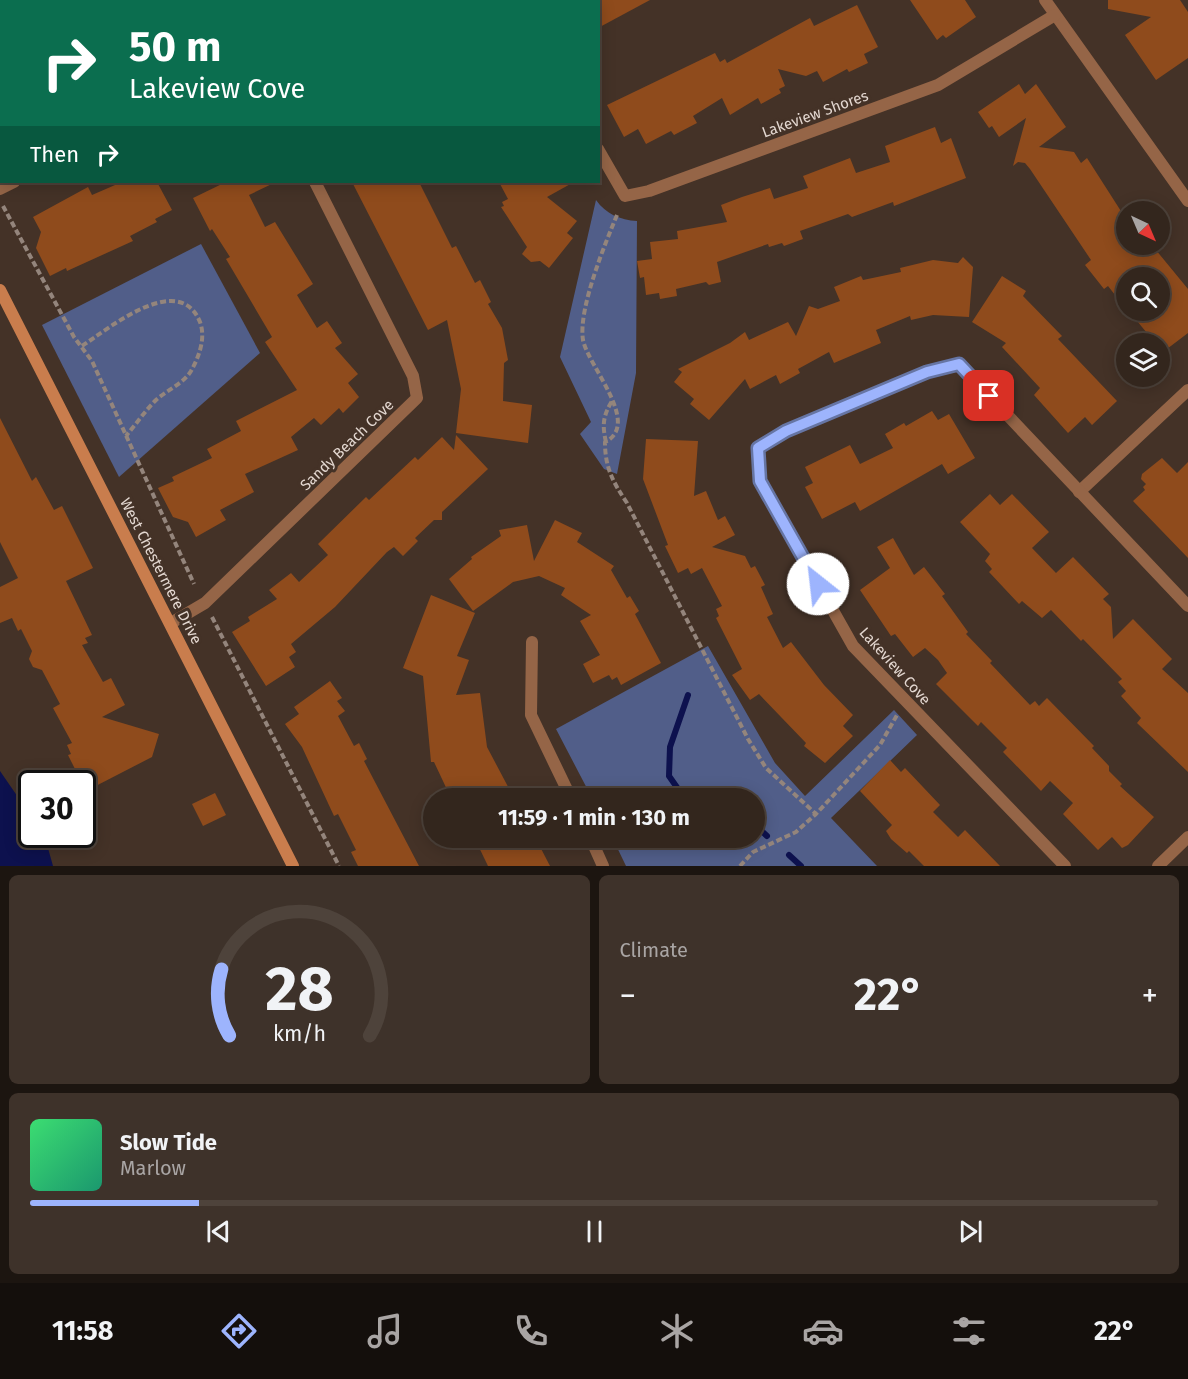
<!DOCTYPE html>
<meta charset="utf-8">
<style>
:root{--surface:#33261d;--page:#3e322a;--text:#f1f3f6;--muted:#a9a5a4;--line:#4e433b;--accent:#9db4fd}
body{margin:0;font-family:"Fira Sans",sans-serif;background:var(--page);color:var(--text);height:100vh;display:flex;flex-direction:column;font-size:22px;white-space:nowrap}
*{box-sizing:border-box;margin:0}
p{font-size:20px;color:var(--muted)}
.icon{flex:none;width:33px;height:33px;fill:none;stroke:currentColor;stroke-width:2;stroke-linecap:round;stroke-linejoin:round}
.map{position:relative;height:866px;overflow:hidden}
.panel{display:flex;flex-direction:column;gap:9px;padding:9px;background:#1c1510;flex:1}
.panel>*{flex:none}
.banner{position:absolute;left:0px;top:0px;width:600px;height:183px;box-shadow:0 3px 15px #0003,0 0 0 2px var(--line);background:#0b6e4f;color:#fff;overflow:hidden}
.needle{width:39px;rotate:136deg}
.controls{position:absolute;left:1116px;top:201px;display:grid;gap:12px}
.controls a{display:grid;place-items:center;width:54px;height:54px;border-radius:50%;background:var(--surface);box-shadow:0 3px 15px #0003,0 0 0 2px var(--line);font-size:30px}
.speed{position:absolute;left:18px;top:770px;display:flex;gap:12px;font-size:30px;font-weight:700;text-align:center}
.speed>*{display:grid;place-content:center;width:78px;height:78px;border-radius:50%;background:var(--surface);box-shadow:0 3px 15px #0003,0 0 0 2px var(--line);line-height:1}
.speed .limit{border:3px solid #111;border-radius:9px;background:#fff;color:#111}
.pin{position:absolute;display:grid;place-items:center;width:51px;height:51px;color:#fff;margin:-26px;border-radius:12px;box-shadow:0 3px 9px #0006}
.me{position:absolute;width:66px;margin:-33px;rotate:331deg;stroke-linejoin:round;filter:drop-shadow(0 0 4px #0008)}
.turn{display:flex;align-items:center;gap:21px;height:126px;padding:0 30px;font-size:27px}
.turn .icon{width:78px;height:78px;stroke-width:2.5}
.turn b{display:block;font-size:42px;line-height:51px}
.then{display:flex;align-items:center;height:57px;padding:0 30px;background:#0003;gap:12px;font-size:22px}
.big{font-size:45px;font-weight:700;line-height:1.1}
.panel .card{flex:1;display:flex;flex-direction:column;justify-content:center;gap:9px;min-width:0;padding:0 21px;border-radius:9px;background:var(--page)}
.panel .dial{align-items:center;gap:0}
.dial svg{height:156px;overflow:visible;fill:none;stroke:var(--line);stroke-width:7;stroke-linecap:round;text-anchor:middle}
.dial text{fill:var(--text);stroke:none}
.song{display:flex;align-items:center;gap:18px}
.cover{width:72px;height:72px;border-radius:9px;background:linear-gradient(135deg,hsl(140 70% 55%),hsl(160 70% 35%))}
.played{height:6px;border-radius:3px;background:linear-gradient(90deg,var(--accent) 15%,var(--line) 15%)}
.keys{display:flex;justify-content:space-around;direction:ltr}
.heat{display:flex;justify-content:space-between;align-items:center;font-size:33px;direction:ltr}
.panel .tiles{flex:1;display:grid;gap:9px;grid-template-columns:1fr 1fr}
.card:last-child{grid-column:span 2}
.trip{position:absolute;left:423px;top:788px;width:342px;height:60px;border-radius:30px;background:var(--surface);box-shadow:0 3px 15px #0003,0 0 0 2px var(--line);font-weight:700;line-height:60px;text-align:center}
.tab-bar{display:flex;height:96px;justify-content:space-around;align-items:center;background:#140f0c;color:var(--muted)}
.tab-bar .icon{width:42px;height:42px}
.tab-bar .active{color:var(--accent)}
.tab-bar b{font-size:27px;color:var(--text)}
.map>svg:first-child{display:block}
</style>
<div class="map">
<svg width="1188" height="866" viewBox="0 0 1188 866">
<rect width="100%" height="100%" fill="#443227"/>
<!-- green -->
<g fill="#515e89">
<path d="M596 200C606 214 620 220 637 221L636 373 617 474 604 469 580 434 591 422 560 357Z"/>
<path d="M201 244 260 353 119 477 42 325Z"/>
<path d="M708 646 775 763 805 796 894 710 917 735 831 818 877 866H626L612 837H754V798H592L556 729Z"/>
</g>
<!-- water -->
<path fill="#0d114e" d="M0 771 31 816 32 834H44L53 866H0Z"/>
<g fill="none" stroke-linecap="round" stroke-linejoin="round">
<!-- stream -->
<g stroke="#0d114e" stroke-width="6">
<path d="M688 695 670 747 669 776 683 796 695 798"/>
<path d="M754 824 767 836"/>
<path d="M789 855 801 866"/>
</g>
</g>
<!-- building -->
<g fill="#8f4b1c">
<path d="M598 0H650L598 28Z"/>
<path d="M910 0H965L976 17 946 38 943 35 937 40Z"/>
<path d="M1108 0H1180L1188 12V58L1156 80 1125 35 1151 17 1108 9Z"/>
<path d="M857 5 878 47 864 54 868 63 849 72 847 69 823 82 817 71 806 76 778 69 785 86 779 89 781 93 761 104 758 98 730 115 722 98 693 116 697 123 674 135 671 131 646 144 638 129 624 137 607 105 715 53 720 62 725 59 727 63 810 18 814 26Z"/>
<path d="M1019 84 1025 94 1036 84 1066 127 1039 147 1074 152 1081 163 1087 158 1126 219V244H1151L1188 289V333L1163 352 1160 344H1156L1128 310H1160V278H1126V309L1108 286 1104 289 1085 265 1091 260 1030 169 1025 163 1018 162 1013 166 1026 118 999 137 992 126 989 128 978 112Z"/>
<path d="M935 127 941 143 951 138 966 178 894 206 893 202 852 217 848 214 800 231 803 239 784 246 782 243 769 247 768 244 717 262 721 282 709 285 706 282 676 289 677 296 660 299 659 293 646 295 644 277 640 278 637 261 652 259 650 242 678 239 677 231 727 222 721 205 742 197 770 188 774 199 808 188 803 176 850 158 856 173 890 162 885 146Z"/>
<path d="M122 182H157L172 210 155 219 157 222 130 236 133 241 67 271 66 268 50 276 36 248 41 232 33 217 88 187 92 195Z"/>
<path d="M226 182H276L249 195 265 227 275 222 313 284 297 295 317 328 327 321 342 343 335 348 358 374 348 383 359 397 343 413 339 408 321 425 314 418 291 437 298 450 245 474 254 492 220 510 226 520 196 537 188 522 173 517 158 488 174 481 172 477 212 458 207 449 241 431 236 421 297 390 265 342 272 337 226 259 230 257 212 229 210 231 193 198Z"/>
<path d="M352 182H419L452 248 456 246 475 283 480 280 491 302 488 304 502 328 508 360 504 363 503 401 532 405 528 443 456 433 461 389 447 320 428 330Z"/>
<path d="M499 182H574L547 197 577 221 567 233 573 238 549 268 540 261 531 262 522 254 527 247 501 207 504 206 502 202 508 199Z"/>
<path d="M963 257 973 267 969 317 933 315 911 320 910 316 876 330 881 343 834 363 829 352 798 369 800 373 780 384 776 375 750 389 745 379 709 420 690 404 694 399 674 382 682 372 678 369 730 343 745 332 749 340 788 322 796 336 809 306 818 309 840 301 834 287 861 276 863 280 901 272 900 268 933 260 958 263Z"/>
<path d="M1002 276 1026 291 1023 296 1062 336 1058 339 1117 401 1092 425 1085 417 1068 433 1034 395 1040 388 1002 347 1006 343 972 322Z"/>
<path d="M932 411 938 420 949 414 975 458 948 474 942 464 860 511 855 502 822 519 805 487 813 483 805 467 850 445 860 464 893 448 885 434 904 423 906 426Z"/>
<path d="M0 418 32 481 36 477 54 510 62 506 93 568 66 581 92 635 85 638 88 643 82 645 103 682 111 678 125 705 102 717 159 734 152 757 86 791 68 755 71 754 67 745 72 743 53 708 60 704 42 670 33 667 29 659 32 651 21 629 18 631 12 618 0 623V587L18 578 0 542Z"/>
<path d="M456 435 488 469 442 512V520H434L415 538 418 541 403 556 394 547 387 552 335 607 291 644 296 652 289 657 295 667 266 686 232 632 250 621 248 617 277 599 269 590 291 573 299 582 328 555 318 544 366 497 369 500 415 457 418 460 442 437 454 450Z"/>
<path d="M646 439 698 441 694 496 706 491 718 520 725 516 735 535 712 547 745 556 751 568 755 566 765 585 761 587 773 614 767 617 783 648 791 642 824 685 853 715 843 726 853 736 825 763 804 746 806 743 759 694 750 700 732 675 742 669 716 618 719 616 716 609 722 606 702 568 691 574 688 568 678 573 665 546 668 545 643 479Z"/>
<path d="M1162 458 1177 473 1188 462V558L1133 501 1145 490 1143 487 1146 484 1141 479 1142 474Z"/>
<path d="M990 494 1000 505 1012 494 1049 532 1032 548 1056 573 1073 557 1109 594 1103 599 1111 607 1113 639 1133 619 1172 659 1162 669 1188 693V772L1137 723 1141 718 1121 696 1126 691 1118 682 1122 679 1083 639 1081 641 1051 610 1042 618 1022 601 1019 604 989 572 992 569 985 561 990 554 960 522Z"/>
<path d="M555 520 582 533 577 542 614 566 611 570 627 598 630 596 639 611 635 614 661 663 621 685 617 677 612 680 609 675 593 683 583 664 600 655 580 621 591 615 561 595 565 588 539 576 513 582 473 611 449 579 472 559 471 557 501 536 499 530 527 525 534 561Z"/>
<path d="M893 538 914 575 924 567 945 594 942 596 968 632 966 634 992 661 990 663 1030 705 1035 701 1039 706 1047 698 1094 746 1092 748 1109 766V771L1122 784 1120 786 1154 817 1128 845 1122 848 1112 837 1098 850 1063 814 1073 803 1050 781 1041 791 1003 752 1007 748 981 722 978 726 936 684 947 673 938 660 925 648 913 657 895 634 891 636 860 590 890 568 877 547Z"/>
<path d="M431 595 475 613 457 656 469 660 456 695 480 693 487 747 514 798H451L434 762H431L423 676 403 668Z"/>
<path d="M330 681 342 698 337 701 345 711 338 716 354 746 359 743 367 759 364 761 419 866H358L351 852 356 850 338 814 334 816 302 747 285 724 299 714 294 707Z"/>
<path d="M890 760 901 772 905 768 940 805 933 812 958 837 965 830 1000 866H924L909 851 907 853 891 839 886 831 892 825 860 791Z"/>
<path d="M215 793 226 815 203 826 192 804Z"/>
<path d="M474 837H535L550 866H488Z"/>
</g>
<g fill="none" stroke-linecap="round" stroke-linejoin="round">
<!-- path -->
<g stroke="#94857c" stroke-width="4" stroke-dasharray="6 3" stroke-linecap="butt">
<path d="M3 206 74 337 92 361 194 584"/>
<path d="M617 215C605 244 578 309 583 340 588 366 642 424 605 442 605 468 613 482 627 503L748 739 766 768 816 814 880 745 897 715"/>
<path d="M82 346C108 329 179 270 200 322 206 338 199 357 191 371 183 384 167 390 156 400 145 411 136 424 126 436"/>
<path d="M606 442C602 425 603 416 612 401"/>
<path d="M212 617 339 866"/>
<path d="M740 866 753 852 796 832 816 814"/>
</g>
<!-- street -->
<g stroke="#956547" stroke-width="12">
<path d="M523 0 524 2"/>
<path d="M1045 0 1188 201"/>
<path d="M598 149 625 196 649 191 938 85 1055 15"/>
<path d="M0 189 14 182"/>
<path d="M1079 492 1188 390"/>
<path d="M171 623 205 603 417 398 413 376 315 182"/>
<path d="M532 642 531 715 571 798"/>
<path d="M590 837 603 866"/>
<path d="M1065 866 853 646 760 481 758 448 786 431 927 372 959 364 1188 606"/>
<path d="M1158 866 1188 837"/>
</g>
<!-- secondary -->
<path stroke="#c97d4d" stroke-width="12" d="M0 290 293 866"/>
</g>
<g fill="none" stroke-linecap="round" stroke-linejoin="round">
<defs>
<path id="route" d="M818 584 760 481 758 448 786 431 927 372 959 364 989 396"/>
</defs>
<!-- route casing -->
<use href="#route" stroke="#6675a4" stroke-width="15"/>
<!-- route -->
<use href="#route" stroke="#9db4fd" stroke-width="10"/>
</g>
<g text-anchor="middle" stroke-width="6" stroke-linejoin="round" paint-order="stroke">
<!-- street labels -->
<g font-size="15" fill="#e4d8d1" stroke="#443227">
<text transform="translate(815 114) rotate(-20)" y="5">Lakeview Shores</text>
<text transform="translate(347 445) rotate(-44)" y="5">Sandy Beach Cove</text>
<text transform="translate(161 571) rotate(63)" y="5">West Chestermere Drive</text>
<text transform="translate(895 666) rotate(48)" y="5">Lakeview Cove</text>
</g>
</g>
</svg>
<div class="controls">
<a><svg class="needle" viewBox="-14 -14 28 28"><path d="M0-13l5 13h-10z" fill="#e53935"/><path d="M0 13l5-13h-10z" fill="#a9a5a4"/></svg></a>
<a><svg class="icon" aria-label="search" viewBox="0 0 24 24"><circle cx="10" cy="10" r="6"/><path d="M15 15l6 6"/></svg></a>
<a><svg class="icon" aria-label="layers" viewBox="0 0 24 24"><path d="M12 4l9 5-9 5-9-5zM3 14l9 5 9-5"/></svg></a>
</div>
<div class="speed"><div class="limit">30</div></div>
<div class="pin" style="left:989px;top:396px;background:#d93025"><svg class="icon" aria-label="arrive" viewBox="0 0 24 24"><path d="M6 21V4h12l-3 4 3 4H6"/></svg></div>
<svg class="me" style="left:818px;top:584px" viewBox="-20 -20 40 40"><circle r="19" fill="#fff"/><path d="M0-13L10 11 0 6-10 11z" fill="#9db4fd"/></svg>
<div class="trip">11:59 · 1 min · 130 m</div>
<div class="banner">
<div class="turn"><svg class="icon" aria-label="right" viewBox="0 0 24 24"><path d="M7 20v-9h11M14 6l5 5-5 5"/></svg><div><b>50 m</b>Lakeview Cove</div></div>
<div class="then">Then<svg class="icon" aria-label="right" viewBox="0 0 24 24"><path d="M7 20v-9h11M14 6l5 5-5 5"/></svg></div>
</div>
</div>
<section class="panel">
<div class="tiles">
<div class="card dial"><svg viewBox="0 0 100 80">
<path d="M14 69A42 42 0 1 1 86 69"/>
<path d="M14 69A42 42 0 0 1 10 35" stroke="#9db4fd"/>
<text x="50" y="56" font-size="32" font-weight="700">28</text>
<text x="50" y="72" font-size="11">km/h</text>
</svg></div>
<div class="card"><p>Climate</p>
<div class="heat"><a>−</a><b class="big">22°</b><a>+</a></div>
</div>
<div class="card">
<div class="song"><i class="cover"></i><div><b>Slow Tide</b><p>Marlow</p></div></div>
<div class="played"></div>
<div class="keys"><svg class="icon" aria-label="previous" viewBox="0 0 24 24"><path d="M18 5L8 12l10 7zM5 5v14"/></svg><svg class="icon" aria-label="pause" viewBox="0 0 24 24"><path d="M8 5v14M16 5v14"/></svg><svg class="icon" aria-label="next" viewBox="0 0 24 24"><path d="M6 5l10 7-10 7zM19 5v14"/></svg></div>
</div>
</div>
</section>
<nav class="tab-bar">
<b>11:58</b>
<svg class="icon active" aria-label="directions" viewBox="0 0 24 24"><path d="M12 3l9 9-9 9-9-9zM9 14v-3h6M13 9l2 2-2 2"/></svg>
<svg class="icon" aria-label="music" viewBox="0 0 24 24"><path d="M9 18V5l10-2v13"/><circle cx="6" cy="18" r="3"/><circle cx="16" cy="16" r="3"/></svg>
<svg class="icon" aria-label="phone" viewBox="0 0 24 24"><path d="M5 4h4l2 5-3 2q2 4 5 5l2-3 5 2v4C11 20 4 13 5 4z"/></svg>
<svg class="icon" aria-label="climate" viewBox="0 0 24 24"><path d="M12 3v18M4 7l16 10M4 17L20 7"/></svg>
<svg class="icon" aria-label="car" viewBox="0 0 24 24"><path d="M5 17H2v-5l4-1 3-4h7l3 4 3 1v5h-3M9 17h6M6 11h13"/><circle cx="7" cy="17" r="2"/><circle cx="17" cy="17" r="2"/></svg>
<svg class="icon" aria-label="filters" viewBox="0 0 24 24"><path d="M4 7h16M4 17h16"/><circle cx="9" cy="7" r="2"/><circle cx="15" cy="17" r="2"/></svg>
<b>22°</b>
</nav>
